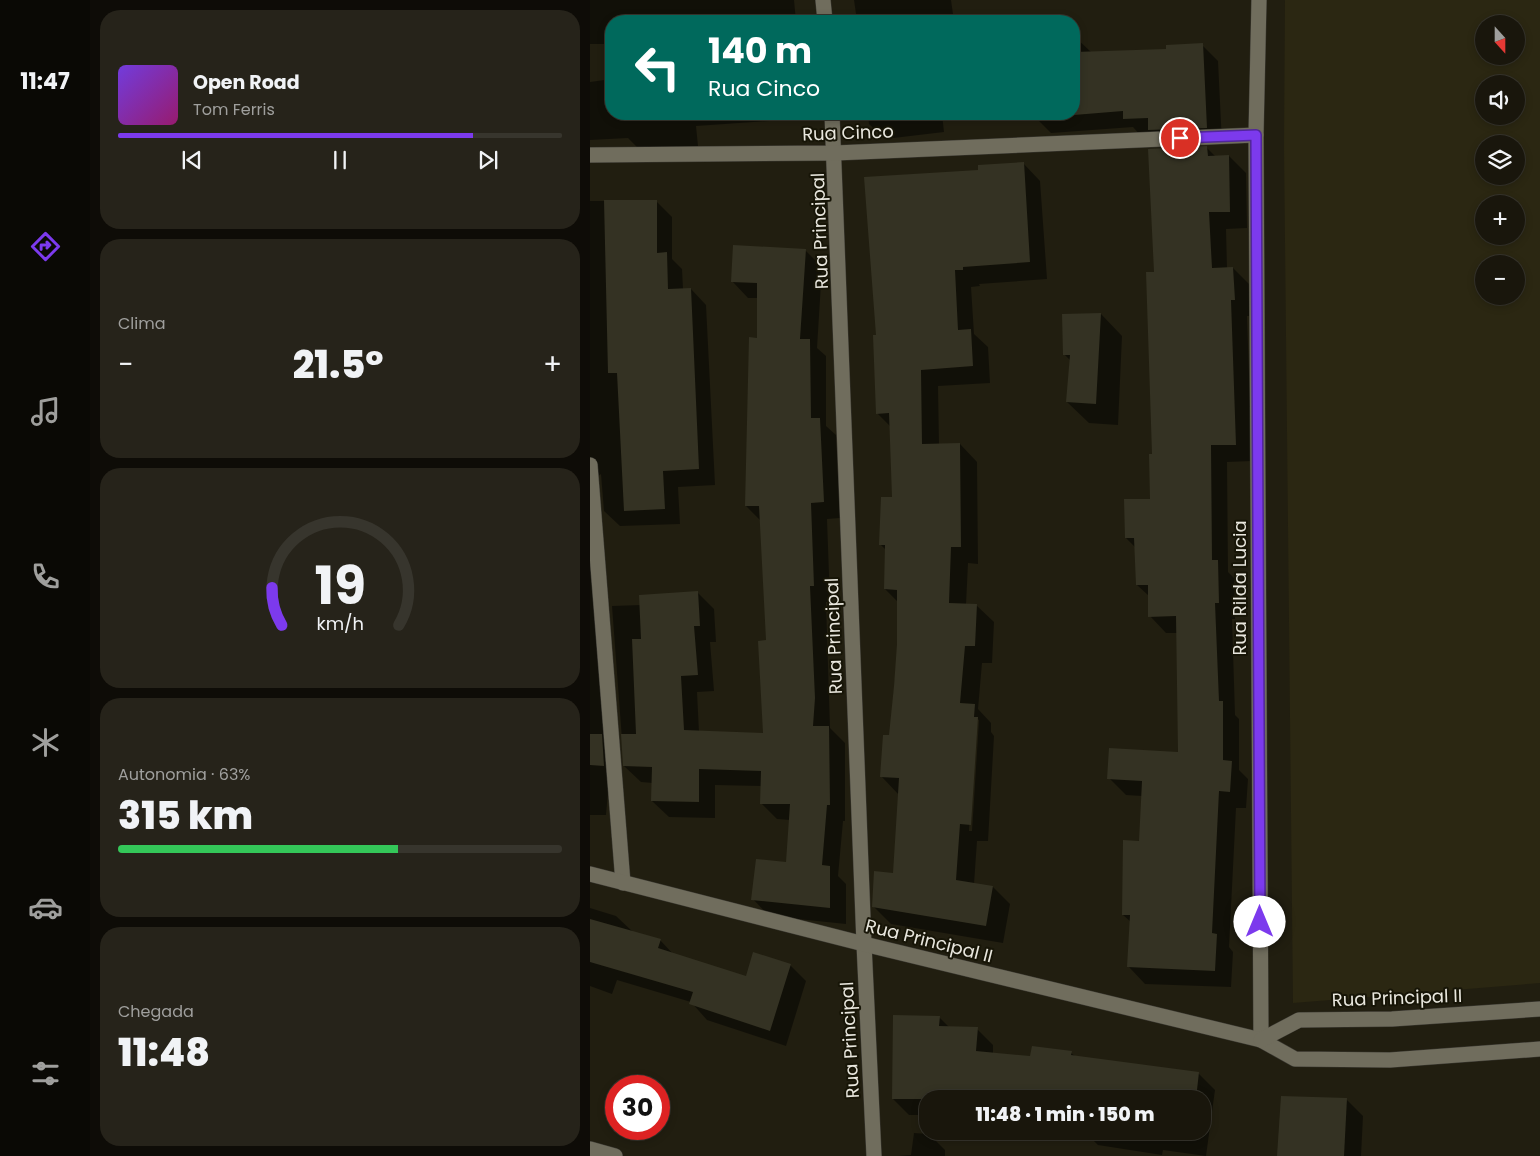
<!DOCTYPE html>
<html lang="pt">
<meta charset="utf-8">
<style>
:root{--surface:#19160c;--page:#26231a;--text:#f1f3f6;--muted:#9f9f9d;--line:#37352d;--accent:#7c3aed}
body{margin:0;font-family:Poppins,sans-serif;background:var(--page);color:var(--text);height:100vh;display:flex;flex-direction:column;font-size:19px;white-space:nowrap}
*{box-sizing:border-box;margin:0}
p{font-size:16px;color:var(--muted)}
.icon{flex:none;width:28px;height:28px;fill:none;stroke:currentColor;stroke-width:2;stroke-linecap:round;stroke-linejoin:round}
.map{position:relative;flex:1;overflow:hidden}
.drawer{display:flex;flex-direction:column;gap:10px;padding:10px;background:#0e0c07;width:500px}
.drawer>*{flex:none}
.banner{position:absolute;left:15px;top:15px;width:475px;height:105px;border-radius:20px;box-shadow:0 2px 8px #0003,0 0 0 1px var(--line);background:#00695c;color:#fff;overflow:hidden}
.needle{width:32px;rotate:159deg}
.fabs{position:absolute;left:885px;top:15px;display:grid;gap:10px}
.fabs a{display:grid;place-items:center;width:50px;height:50px;border-radius:50%;background:var(--surface);box-shadow:0 2px 8px #0003,0 0 0 1px var(--line);font-size:25px}
.speed{position:absolute;left:15px;top:1075px;display:flex;gap:10px;font-size:25px;font-weight:700;text-align:center}
.speed>*{display:grid;place-content:center;width:65px;height:65px;border-radius:50%;background:var(--surface);box-shadow:0 2px 8px #0003,0 0 0 1px var(--line);line-height:1}
.speed .limit{border:8px solid #d22;background:#fff;color:#111}
.pin{position:absolute;display:grid;place-items:center;width:42px;height:42px;color:#fff;margin:-21px;border:2px solid #fff;border-radius:50%;box-shadow:0 1px 5px #0007}
.me{position:absolute;width:55px;margin:-28px;rotate:0deg;stroke-linejoin:round;filter:drop-shadow(0 0 4px #0008)}
.turn{display:flex;align-items:center;gap:18px;height:105px;padding:0 20px;font-size:22px}
.turn .icon{width:65px;height:65px;stroke-width:2.5}
.turn b{display:block;font-size:35px;line-height:42px}
.big{font-size:38px;font-weight:800;line-height:1.1}
.drawer .tile{flex:1;display:flex;flex-direction:column;justify-content:center;gap:8px;min-width:0;padding:0 18px;border-radius:20px;background:var(--page)}
.drawer .dial{align-items:center;gap:0}
.dial svg{height:130px;overflow:visible;fill:none;stroke:var(--line);stroke-width:7;stroke-linecap:round;text-anchor:middle}
.dial text{fill:var(--text);stroke:none}
.song{display:flex;align-items:center;gap:15px}
.cover{width:60px;height:60px;border-radius:8px;background:linear-gradient(135deg,hsl(260 70% 55%),hsl(320 70% 35%))}
.played{height:5px;border-radius:2px;background:linear-gradient(90deg,var(--accent) 80%,var(--line) 80%)}
.keys{display:flex;justify-content:space-around;direction:ltr}
.heat{display:flex;justify-content:space-between;align-items:center;font-size:28px;direction:ltr}
.charge{height:8px;border-radius:4px;background:linear-gradient(90deg,#34c759 63%,var(--line) 0)}
.trip{position:absolute;left:329px;top:1090px;width:292px;height:50px;border-radius:20px;background:var(--surface);box-shadow:0 2px 8px #0003,0 0 0 1px var(--line);font-weight:800;line-height:50px;text-align:center}
main{display:flex;flex:1;min-height:0}
.tab-bar{display:flex;flex-direction:column;width:90px;justify-content:space-around;align-items:center;background:#0a0905;color:var(--muted)}
.tab-bar .icon{width:35px;height:35px}
.tab-bar .active{color:var(--accent)}
.tab-bar b{font-size:22px;color:var(--text)}
.map>svg:first-child{display:block}
</style>
<main>
<nav class="tab-bar">
<b>11:47</b>
<svg class="icon active" aria-label="directions" viewBox="0 0 24 24"><path d="M12 3l9 9-9 9-9-9zM9 14v-3h6M13 9l2 2-2 2"/></svg>
<svg class="icon" aria-label="music" viewBox="0 0 24 24"><path d="M9 18V5l10-2v13"/><circle cx="6" cy="18" r="3"/><circle cx="16" cy="16" r="3"/></svg>
<svg class="icon" aria-label="phone" viewBox="0 0 24 24"><path d="M5 4h4l2 5-3 2q2 4 5 5l2-3 5 2v4C11 20 4 13 5 4z"/></svg>
<svg class="icon" aria-label="climate" viewBox="0 0 24 24"><path d="M12 3v18M4 7l16 10M4 17L20 7"/></svg>
<svg class="icon" aria-label="car" viewBox="0 0 24 24"><path d="M5 17H2v-5l4-1 3-4h7l3 4 3 1v5h-3M9 17h6M6 11h13"/><circle cx="7" cy="17" r="2"/><circle cx="17" cy="17" r="2"/></svg>
<svg class="icon" aria-label="filters" viewBox="0 0 24 24"><path d="M4 7h16M4 17h16"/><circle cx="9" cy="7" r="2"/><circle cx="15" cy="17" r="2"/></svg>
</nav>
<section class="drawer">
<div class="tile">
<div class="song"><i class="cover"></i><div><b>Open Road</b><p>Tom Ferris</p></div></div>
<div class="played"></div>
<div class="keys"><svg class="icon" aria-label="previous" viewBox="0 0 24 24"><path d="M18 5L8 12l10 7zM5 5v14"/></svg><svg class="icon" aria-label="pause" viewBox="0 0 24 24"><path d="M8 5v14M16 5v14"/></svg><svg class="icon" aria-label="next" viewBox="0 0 24 24"><path d="M6 5l10 7-10 7zM19 5v14"/></svg></div>
</div>
<div class="tile"><p>Clima</p>
<div class="heat"><a>−</a><b class="big">21.5°</b><a>+</a></div>
</div>
<div class="tile dial"><svg viewBox="0 0 100 80">
<path d="M14 69A42 42 0 1 1 86 69"/>
<path d="M14 69A42 42 0 0 1 8 46" stroke="#7c3aed"/>
<text x="50" y="56" font-size="32" font-weight="700">19</text>
<text x="50" y="72" font-size="11">km/h</text>
</svg></div>
<div class="tile"><p>Autonomia · 63%</p><b class="big">315 km</b><div class="charge"></div></div>
<div class="tile"><p>Chegada</p><b class="big">11:48</b></div>
</section>
<div class="map">
<svg width="950" height="1156" viewBox="0 0 950 1156">
<rect width="100%" height="100%" fill="#211e10"/>
<!-- built -->
<path fill="#2b2712" fill-rule="evenodd" d="M695 0H950V983L703 1003 694 146ZM894 24H926V56H894ZM894 84H926V116H894ZM894 144H926V176H894ZM894 204H926V236H894ZM894 264H926V296H894Z"/>
<!-- shadow -->
<g fill="#0007" fill-rule="evenodd">
<path d="M0 0H204L206 21H21V44H0Z"/>
<path d="M264 0H361L364 21H267Z"/>
<path d="M484 36 501 52 577 50 612 45 628 61 632 143 550 135 543 127 461 133 445 117V114H484Z"/>
<path d="M21 79V114H352L354 132 295 139 279 124 278 114 106 126 108 146 50 150 38 138 0 140V82Z"/>
<path d="M617 148 626 157 639 156 656 173 657 228 636 229 637 268H643L660 285 661 316H657L662 461 637 462 638 572 644 578 645 619H642L645 715 649 719V770L658 779 656 808H646L639 947 643 952 641 987 555 984 539 967 541 922 533 915 550 842 552 796 536 795 519 778 589 753 588 633H576L560 616 559 596 547 585 546 548 536 538 562 500 565 273Z"/>
<path d="M433 163 450 181 457 279 389 284 390 286 381 287 384 334 398 347 400 383 348 386 349 445 370 444 387 462 388 564 378 563 376 605H386L404 622 402 663H392L388 709 401 723V732L404 736 398 841H387L384 884 403 887 420 904 413 943 301 924 283 906 304 874 309 795 292 777 300 736 308 644V602L295 589 296 550 290 544 303 498 301 427 287 413V336L390 171ZM386 718 389 720 382 831H379Z"/>
<path d="M0 201H66L82 217V259L92 269 93 289H101L116 305 125 485 88 487 90 524 30 526 14 511 11 474 7 477 19 780 16 815H0Z"/>
<path d="M215 250 232 267 227 348 236 356V426L246 435 250 518 237 519 240 602H236L240 728 255 743V821H253L248 876 256 884V924L179 916 163 899 197 863 200 820 187 819 171 803V786L125 785V818L79 817 62 801 63 783 51 782 34 766 22 606 51 605 108 593 124 609 126 642H120L124 691 107 692 109 732 175 734 177 642 171 521 156 506 168 339V298H158L142 281Z"/>
<path d="M511 314 532 336 528 425 499 423 477 402 480 360 474 354Z"/>
<path d="M0 908 26 916 43 932 70 940 84 955 157 977 200 965 216 981 196 1046 117 1020 101 1002 27 980 22 994 0 986Z"/>
<path d="M349 1017 359 1027 387 1029 403 1045V1053L441 1058 481 1053 486 1057 609 1074 625 1090 616 1156 573 1150 572 1155 508 1145 494 1131H612V1099H338V1115H319L303 1099Z"/>
<path d="M757 1100 773 1116 771 1156H688Z"/>
<path d="M324 1133 339 1134 355 1150V1156H308L321 1155Z"/>
</g>
<!-- building -->
<g fill="#343223">
<path d="M613 43 617 128 558 130V118L533 119V111L484 115V52L576 49V45Z"/>
<path d="M617 146 618 156 639 155 640 212H619L622 268 643 267 645 300H641L646 445H621L622 560H628L629 603H625L629 701H633V760L642 761 640 792 629 791 622 933 627 934 625 971 537 967 540 915H532L533 840 549 841 552 781 517 779 519 748 588 752 586 616 558 617V585H546L544 538H535L534 499H560L559 454H562L556 272H564L558 149Z"/>
<path d="M434 162 440 262 373 267V270H365L368 330 381 329 383 366 331 370 332 444 370 443 371 547H361L359 603 387 604 385 646H375L370 703 385 704 384 717H388L381 825 370 824 366 880 403 886 396 926 282 907 284 871 303 873 309 778 290 777 293 735H299L304 686 307 644V590L294 589 295 545H289L291 497H302L299 413 286 414 283 335H286L274 177 388 170V165Z"/>
<path d="M14 200H67V253L77 252 78 289 101 288 109 469 73 471 75 509 34 511 27 373H18Z"/>
<path d="M143 245 216 249 210 339H220L221 418H230L234 502 221 503 224 586H220L225 698 223 726H239L240 805H237L232 865 240 866V908L161 900 166 859 196 862 200 804H170L171 771 109 769V802L61 801 62 767 33 766 31 734H46L42 639H51L49 595 108 591 110 626H104L108 675 91 676 94 730 173 733 168 641 176 640 169 506H155L159 337 167 338V283L141 282Z"/>
<path d="M511 313 506 404 476 402 480 355H473L472 314Z"/>
<path d="M0 734H12L14 766 0 765Z"/>
<path d="M0 919 71 939 68 948 156 976 163 952 201 964 180 1031 99 1004 103 992 0 962Z"/>
<path d="M303 1015 350 1016 349 1026 388 1027 386 1051 440 1056 442 1046 482 1051 481 1055 609 1072 606 1099H302Z"/>
<path d="M691 1096 757 1098 754 1156H687Z"/>
<path d="M523 1131H601L600 1141 557 1135 556 1139 522 1135Z"/>
</g>
<g fill="none" stroke-linecap="round" stroke-linejoin="round">
<defs>
<g id="minor">
<path d="M233 0 235 21"/>
<path d="M669 0 666 135 671 1040"/>
<path d="M242 114 274 944 284 1156"/>
<path d="M0 155 245 153 666 135"/>
<path d="M0 465 33 883"/>
<path d="M0 874 274 944 671 1040 705 1059 800 1060 950 1049"/>
<path d="M671 1040 709 1020 802 1019 950 1009"/>
<path d="M0 1149 25 1156"/>
</g>
</defs>
<!-- minor casing -->
<use href="#minor" stroke="#3b3932" stroke-width="16"/>
<!-- minor -->
<use href="#minor" stroke="#706d5d" stroke-width="15"/>
</g>
<g fill="none" stroke-linecap="round" stroke-linejoin="round">
<defs>
<path id="route" d="M590 138 666 135 670 922"/>
</defs>
<!-- route casing -->
<use href="#route" stroke="#51269a" stroke-width="12"/>
<!-- route -->
<use href="#route" stroke="#7c3aed" stroke-width="9"/>
</g>
<g text-anchor="middle" stroke-width="4" stroke-linejoin="round" paint-order="stroke">
<!-- street labels -->
<g font-size="18" fill="#e9e7de" stroke="#171507">
<text transform="translate(258 133) rotate(-2)" y="6">Rua Cinco</text>
<text transform="translate(230 231) rotate(-92)" y="6">Rua Principal</text>
<text transform="translate(650 588) rotate(-90)" y="6">Rua Rilda Lucia</text>
<text transform="translate(244 636) rotate(-92)" y="6">Rua Principal</text>
<text transform="translate(339 941) rotate(14)" y="6">Rua Principal II</text>
<text transform="translate(807 998) rotate(-2)" y="6">Rua Principal II</text>
<text transform="translate(260 1040) rotate(-93)" y="6">Rua Principal</text>
</g>
</g>
</svg>
<div class="fabs">
<a><svg class="needle" viewBox="-14 -14 28 28"><path d="M0-13l5 13h-10z" fill="#e53935"/><path d="M0 13l5-13h-10z" fill="#9f9f9d"/></svg></a>
<a><svg class="icon" aria-label="sound" viewBox="0 0 24 24"><path d="M4 9h4l5-4v14l-5-4H4zM17 9q2 3 0 6"/></svg></a>
<a><svg class="icon" aria-label="layers" viewBox="0 0 24 24"><path d="M12 4l9 5-9 5-9-5zM3 14l9 5 9-5"/></svg></a>
<a>+</a>
<a>−</a>
</div>
<div class="speed"><div class="limit">30</div></div>
<div class="pin" style="left:590px;top:138px;background:#d93025"><svg class="icon" aria-label="arrive" viewBox="0 0 24 24"><path d="M6 21V4h12l-3 4 3 4H6"/></svg></div>
<svg class="me" style="left:670px;top:922px" viewBox="-20 -20 40 40"><circle r="19" fill="#fff"/><path d="M0-13L10 11 0 6-10 11z" fill="#7c3aed"/></svg>
<div class="trip">11:48 · 1 min · 150 m</div>
<div class="banner">
<div class="turn"><svg class="icon" aria-label="left" viewBox="0 0 24 24"><path d="M17 20v-9H6M10 6l-5 5 5 5"/></svg><div><b>140 m</b>Rua Cinco</div></div>
</div>
</div>
</main>
